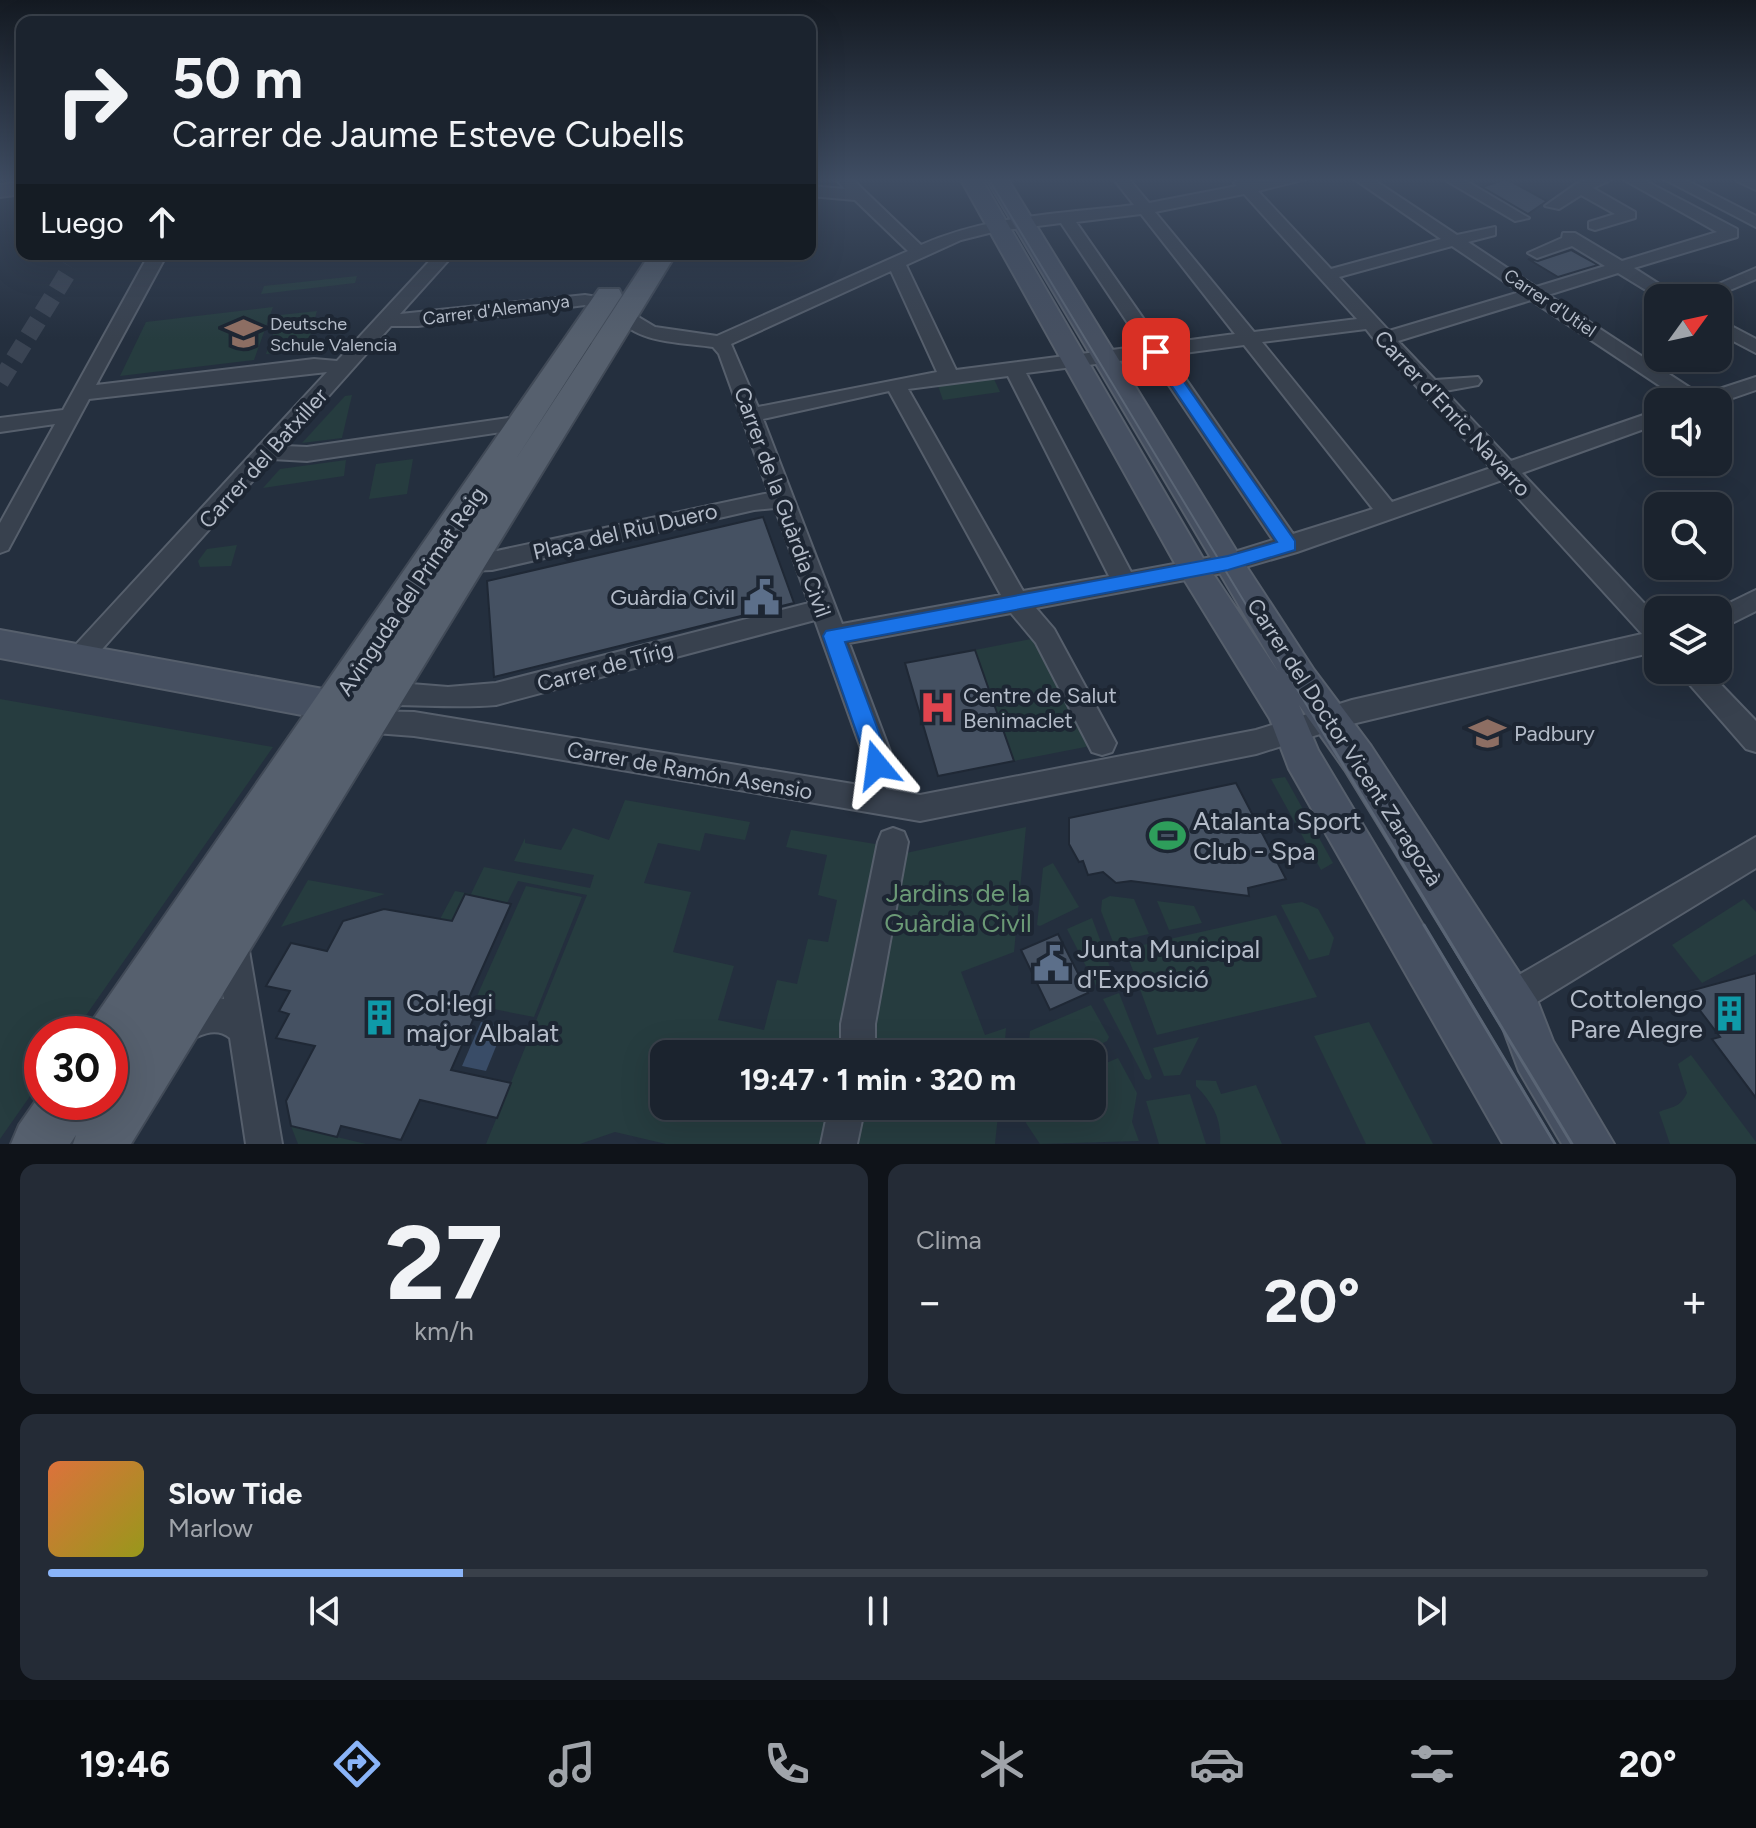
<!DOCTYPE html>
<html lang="es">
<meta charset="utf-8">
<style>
:root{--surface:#1b232e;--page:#242b36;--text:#f1f3f6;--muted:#a0a4aa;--line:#39404a;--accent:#8ab4f8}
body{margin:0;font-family:Figtree,sans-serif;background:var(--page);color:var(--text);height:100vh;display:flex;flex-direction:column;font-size:30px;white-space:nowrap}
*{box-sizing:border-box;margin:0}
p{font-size:26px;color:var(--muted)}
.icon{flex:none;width:44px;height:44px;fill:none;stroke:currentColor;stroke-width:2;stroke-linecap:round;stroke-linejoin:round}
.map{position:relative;height:1144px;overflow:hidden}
.drawer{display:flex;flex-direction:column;gap:20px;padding:20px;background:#0f1319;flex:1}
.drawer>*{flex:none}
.banner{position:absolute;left:16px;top:16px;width:800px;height:244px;border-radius:16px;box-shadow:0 8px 32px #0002,0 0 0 2px var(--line);background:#1b232e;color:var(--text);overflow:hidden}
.needle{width:52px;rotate:57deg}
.fabs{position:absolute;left:1644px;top:284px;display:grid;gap:16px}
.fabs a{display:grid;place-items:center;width:88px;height:88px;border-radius:16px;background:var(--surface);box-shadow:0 8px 32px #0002,0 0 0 2px var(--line);font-size:40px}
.speed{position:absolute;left:24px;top:1016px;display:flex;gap:16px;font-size:40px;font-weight:700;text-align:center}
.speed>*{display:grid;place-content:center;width:104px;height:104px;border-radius:50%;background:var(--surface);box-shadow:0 8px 32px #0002,0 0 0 2px var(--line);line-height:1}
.speed .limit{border:12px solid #d22;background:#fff;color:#111}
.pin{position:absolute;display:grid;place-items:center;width:68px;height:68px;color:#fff;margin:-34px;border-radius:16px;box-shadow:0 4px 12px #0006}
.me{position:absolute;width:88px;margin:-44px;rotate:344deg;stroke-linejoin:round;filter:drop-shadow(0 0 6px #0008)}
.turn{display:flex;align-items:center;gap:28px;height:168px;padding:0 24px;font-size:36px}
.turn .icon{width:104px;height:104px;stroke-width:2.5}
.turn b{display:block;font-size:56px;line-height:68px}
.then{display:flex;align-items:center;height:76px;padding:0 24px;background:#0003;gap:16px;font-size:30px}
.big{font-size:60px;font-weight:700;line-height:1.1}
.drawer .widget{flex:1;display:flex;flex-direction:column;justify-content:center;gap:12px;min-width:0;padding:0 28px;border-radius:16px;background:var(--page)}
.drawer .dial{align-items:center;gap:0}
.dial b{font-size:104px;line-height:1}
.song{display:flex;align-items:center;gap:24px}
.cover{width:96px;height:96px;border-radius:12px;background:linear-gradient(135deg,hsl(20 70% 55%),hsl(60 70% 35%))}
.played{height:8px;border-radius:4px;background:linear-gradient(90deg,var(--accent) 25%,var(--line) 25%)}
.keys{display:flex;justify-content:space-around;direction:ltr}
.heat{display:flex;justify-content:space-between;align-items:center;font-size:44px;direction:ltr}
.drawer .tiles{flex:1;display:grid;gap:20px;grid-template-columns:1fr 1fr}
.widget:last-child{grid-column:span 2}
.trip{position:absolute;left:650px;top:1040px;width:456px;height:80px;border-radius:16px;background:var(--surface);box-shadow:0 8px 32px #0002,0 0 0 2px var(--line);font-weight:700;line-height:80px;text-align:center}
.dock{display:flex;height:128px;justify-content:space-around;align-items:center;background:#0b0e12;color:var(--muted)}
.dock .icon{width:56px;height:56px}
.dock .on{color:var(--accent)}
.dock b{font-size:36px;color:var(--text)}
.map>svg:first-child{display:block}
</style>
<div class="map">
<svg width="1756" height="1144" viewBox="0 0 1756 1144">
<rect width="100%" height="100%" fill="#242f3e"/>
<!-- green -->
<g fill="#263c3f">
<path d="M357 276 355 283 261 294 264 286Z"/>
<path d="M273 307 254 360 120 376 146 322Z"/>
<path d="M317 311 306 350 266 354 280 315Z"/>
<path d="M994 379 1000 392 943 400 938 386Z"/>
<path d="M352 395 342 438 302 443 345 396Z"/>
<path d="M413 459 407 494 369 499 376 464Z"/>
<path d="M346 460 344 476 263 488 280 469Z"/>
<path d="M237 545 231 566 200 567 198 561 207 549Z"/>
<path d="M1051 635 1116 741 1014 761 975 650Z"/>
<path d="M0 699 273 747 73 1034H42V1079L0 1139Z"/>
<path d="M1285 777 1333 863 1321 870 1271 779Z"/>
<path d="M625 800 750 822 745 840 705 833 700 851 658 843 644 883 691 892 673 952 734 966 718 1020 764 1030 777 980 797 984 808 939 828 942 837 900 818 895 827 855 786 847 791 830 887 846 847 1054H664V1106H837L829 1144H666L615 1132 580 1144H486L587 895 518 881 507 903 465 894 452 921 440 919 455 891 471 894 484 867 590 888 594 875 514 861 525 838V843L561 850 573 828 609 840Z"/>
<path d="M1026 827 1014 952 961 972 985 1035 1006 1028 1004 1054H869L906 853Z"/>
<path d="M1053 863 1079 907 1040 926 1037 925 1043 868Z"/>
<path d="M308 880 385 894 281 927Z"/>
<path d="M526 886 582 897 534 1017 473 1005Z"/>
<path d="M1110 896 1134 899 1149 934 1113 942 1101 911 1102 900Z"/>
<path d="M1744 899 1756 912V954L1702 983 1672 945Z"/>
<path d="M1157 901 1194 906 1202 923 1169 930Z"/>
<path d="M1302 902 1318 909 1334 938 1329 955 1309 960 1281 905Z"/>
<path d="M1276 915 1317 997 1157 1035 1125 949Z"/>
<path d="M1092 918 1114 978 1096 986 1067 929Z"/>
<path d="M1119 993 1152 1077 1149 1080 1145 1079 1103 999Z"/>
<path d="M1091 1005 1109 1037 1107 1041 1081 1054H1028L1030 1031Z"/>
<path d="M1369 1022 1433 1144H1366L1314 1036Z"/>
<path d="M1199 1037 1180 1075 1164 1076 1153 1048Z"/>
<path d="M1691 1055 1756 1142V1144H1670L1659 1112C1672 1106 1679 1109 1687 1093L1678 1064Z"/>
<path d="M1118 1058 1137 1093 1132 1122 1139 1141 1040 1144 1026 1123 1027 1106H1092V1069Z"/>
<path d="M1196 1080 1216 1081 1221 1094 1256 1085 1282 1144H1220C1222 1120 1213 1103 1196 1086Z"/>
<path d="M1190 1094 1206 1144H1159L1146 1101Z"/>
<path d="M860 1106H999L995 1144H853Z"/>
<path d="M291 1126 366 1144H298Z"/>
</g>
<!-- water -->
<path fill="#394c67" d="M481 1022 504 1027 486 1071 462 1066Z"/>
<!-- building -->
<g fill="#455162" stroke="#1f2835" stroke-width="2">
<path d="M1506 179 1514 183 1547 201 1528 214 1482 187Z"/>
<path d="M1571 250 1598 265 1558 277 1528 259 1538 261Z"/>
<path d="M763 517 794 603 494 677 487 581Z"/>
<path d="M975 650 1014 761 938 776 905 663Z"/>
<path d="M1236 783 1286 879 1248 888 1249 896 1131 881 1116 883 1103 872 1088 875 1083 861 1079 862 1069 844V818Z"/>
<path d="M465 894 511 904 464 1009 477 1011 451 1070 511 1083 497 1118 420 1100 401 1140 341 1126 337 1137 291 1126 286 1101 315 1046 276 1038 289 1014 279 1011 290 991 266 986 291 943 327 951 343 921 384 909 452 921Z"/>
<path d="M1058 934 1088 993 1050 1010 1021 950Z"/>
<path d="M1756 973V1098L1712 1039 1720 1037 1686 992Z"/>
</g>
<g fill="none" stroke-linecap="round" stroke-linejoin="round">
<!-- street-tunnel -->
<path stroke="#3a4453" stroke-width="18" stroke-dasharray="18 9" stroke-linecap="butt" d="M0 382 71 267"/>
<defs>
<g id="street">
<path d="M835 178H851L921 245C988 215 1062 214 1134 205L1113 178H1128L1149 203 1237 186 1234 183 1242 178C1261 184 1287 178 1310 178L1258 191 1331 269 1441 239 1353 178H1371L1457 235 1495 227V235L1468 242 1536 287 1605 266 1572 246 1537 258 1528 253 1562 238 1563 233H1575L1622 261 1717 232 1621 178H1640L1737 229V237L1634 268 1681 298H1659L1618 273 1548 295 1701 395 1756 377V390L1718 403 1684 402 1531 300 1398 341 1435 380 1478 377 1481 381 1478 385 1445 391 1511 461 1658 410V424L1522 473 1658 618V651L1352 724 1256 754 920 821 487 747 414 736 349 731 345 723 349 715 359 711 414 712 859 785 863 754 815 620 496 705C460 708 427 705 392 705 381 705 377 708 367 705L363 697 367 689 386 682 448 687 496 683 809 603 775 508 754 510 492 570 468 571 448 563 444 557 448 551C461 547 477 553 492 552L769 493 719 354 713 347C681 342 635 344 616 315L625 309 655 327 717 336 908 251 855 200 810 196V186L845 189ZM1244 194 1357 319 1254 332 1155 212ZM1141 214 1235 334 1161 344 1076 222ZM1061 223 1143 346 956 370 906 265 961 240 997 231ZM1452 246 1520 292 1389 331 1339 277ZM891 271 937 372 758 407 731 344ZM1366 329 1377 343 1491 468 1392 502 1262 342ZM1244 345 1373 509 1293 534 1169 355ZM1150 357 1273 540 1228 554 1131 572 1026 373ZM1008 376 1109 576 1023 591 908 389ZM889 391 1001 595 842 624 763 419ZM1502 480 1642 634 1352 700 1256 730 920 795 886 789 891 754 849 643 1011 613 1036 643 1092 752 1102 755 1112 752 1116 743 1054 629 1036 608 1228 572 1297 552Z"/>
<path d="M1442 178H1461L1529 218 1515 221Z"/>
<path d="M1592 178H1615L1593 188 1635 212V218L1595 230 1589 228V222L1615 214 1581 195 1559 209 1545 206 1576 184Z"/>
<path d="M1662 178H1682L1756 216V227Z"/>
<path d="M1735 178 1756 179V190L1737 181Z"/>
<path d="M149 254H167L96 385 314 359 337 361 436 254H454L400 314 585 295 610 299 613 303 604 308 585 305 418 326H391L284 446 307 447 529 415 536 411 583 343H597L600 347 550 421 541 426 307 461 272 459 87 666 78 670 69 666 65 659 69 652 327 372 89 399 8 550 0 553V523L55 424 0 432V418L63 410Z"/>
<path d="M1756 268V279L1711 298H1686Z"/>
<path d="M1718 319 1756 339V353L1718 333Z"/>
<path d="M1756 590V611L1718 630V610H1715Z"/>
<path d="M1677 670H1707L1756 721V752L1746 749Z"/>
<path d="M893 828 904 832 908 842 875 1024V1054H841V1024L878 842 882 832Z"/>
<path d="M1756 837V868L1537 1002 1538 1014 1533 1026 1521 1031 1509 1026 1503 1001 1512 979Z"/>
<path d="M231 923 242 928 247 939 282 1144H246L230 1038C214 1025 198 1037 181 1044L169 1039 164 1027C173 1006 202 996 224 999L215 939 220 928Z"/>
<path d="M829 1106H865L857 1144H821Z"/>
</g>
<g id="secondary">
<path d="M960 178H981L1204 560 1279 673 986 178H1007L1239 555 1314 670 1371 746 1537 1000 1553 1041 1614 1144H1562L1519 1071 1503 1028 1345 770 1299 705 1318 750 1554 1144H1503L1289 769 1270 719 1182 576Z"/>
<path d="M22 182V194L0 197V185Z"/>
<path d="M0 630 334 691 347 695 352 706 347 717 334 721 0 658Z"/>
</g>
<path id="primary" d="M650 254H676L131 1144H73L76 1135 70 1144H11L19 1125 42 1092V1102H94L91 1109 95 1102H110V1080L124 1059 110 1065V1034H86L92 1021 599 289H619L622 295 514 462Z"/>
</defs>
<!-- street casing -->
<use href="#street" stroke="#565f6c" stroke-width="4"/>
<!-- secondary casing -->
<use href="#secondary" stroke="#565f6c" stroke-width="4"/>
<!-- primary casing -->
<use href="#primary" stroke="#414a57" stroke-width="4"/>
<!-- street -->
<use href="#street" fill="#38414e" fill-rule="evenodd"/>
<!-- secondary -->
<use href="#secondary" fill="#465061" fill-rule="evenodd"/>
<!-- primary -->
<use href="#primary" fill="#56606e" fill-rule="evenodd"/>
<!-- tram-far1 -->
<path stroke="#5a6575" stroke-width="2" d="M988 178 1320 727"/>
<!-- tram -->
<g stroke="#5a6575" stroke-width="3">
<path d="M1319 725 1572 1144"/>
<path d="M1424 925 1555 1144"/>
</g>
</g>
<!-- sky -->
<linearGradient id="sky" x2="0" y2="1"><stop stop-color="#141a22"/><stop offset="0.53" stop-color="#3f4d63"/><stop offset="1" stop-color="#3f4d63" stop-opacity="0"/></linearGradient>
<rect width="1756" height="339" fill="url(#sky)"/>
<!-- route -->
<path fill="#1a73e8" stroke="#114b97" stroke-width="2" d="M1151 349H1161L1295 541V550L1228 570 845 642 887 754 885 771H870L823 636 826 631 1228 556 1277 542 1149 352Z"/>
<!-- icons -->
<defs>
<symbol id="school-bare" viewBox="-9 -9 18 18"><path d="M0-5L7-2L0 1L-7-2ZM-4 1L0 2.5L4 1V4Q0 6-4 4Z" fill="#8d6e63" stroke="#1d2633" stroke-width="2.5" paint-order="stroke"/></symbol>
<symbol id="civic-bare" viewBox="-9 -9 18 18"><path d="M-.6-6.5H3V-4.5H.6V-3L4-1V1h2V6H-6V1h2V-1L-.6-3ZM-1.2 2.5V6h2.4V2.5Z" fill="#5c6f8a" stroke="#1d2633" stroke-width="2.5" paint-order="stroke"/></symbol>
<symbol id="hospital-bare" viewBox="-9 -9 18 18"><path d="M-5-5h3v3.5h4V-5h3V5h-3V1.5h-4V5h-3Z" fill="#e0444e" stroke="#1d2633" stroke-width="2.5" paint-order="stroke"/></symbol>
<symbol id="stadium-bare" viewBox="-9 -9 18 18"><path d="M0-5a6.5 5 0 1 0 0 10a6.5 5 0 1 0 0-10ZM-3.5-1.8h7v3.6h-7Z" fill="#2e9e5b" stroke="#1d2633" stroke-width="2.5" paint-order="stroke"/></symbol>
<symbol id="building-bare" viewBox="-9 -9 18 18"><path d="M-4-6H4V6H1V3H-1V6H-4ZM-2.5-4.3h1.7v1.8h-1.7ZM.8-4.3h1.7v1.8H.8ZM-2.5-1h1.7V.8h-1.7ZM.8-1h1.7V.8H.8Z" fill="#0f9aa8" stroke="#1d2633" stroke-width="2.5" paint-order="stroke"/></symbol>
</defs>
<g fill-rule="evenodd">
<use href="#school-bare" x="218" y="308" width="51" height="51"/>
<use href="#civic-bare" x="736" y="572" width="51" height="51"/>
<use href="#hospital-bare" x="912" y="682" width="51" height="51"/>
<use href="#school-bare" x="1462" y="708" width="51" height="51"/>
<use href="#stadium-bare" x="1142" y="810" width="51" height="51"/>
<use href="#civic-bare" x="1026" y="938" width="51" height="51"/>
<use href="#building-bare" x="1704" y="988" width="51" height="51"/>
<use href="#building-bare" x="354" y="992" width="51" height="51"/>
</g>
<g text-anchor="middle" stroke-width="8" stroke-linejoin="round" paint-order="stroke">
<!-- far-street labels -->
<g font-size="18" fill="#b4bcc9" stroke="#1d2633">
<text transform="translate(1550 303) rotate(34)" y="6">Carrer d'Utiel</text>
<text transform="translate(496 310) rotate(-7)" y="6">Carrer d'Alemanya</text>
</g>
<!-- far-poi labels -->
<g font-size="18" fill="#b4bcc9" stroke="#1d2633" text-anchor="start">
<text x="270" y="330">Deutsche<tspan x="270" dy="21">Schule Valencia</tspan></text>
</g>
<!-- street labels -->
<g font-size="22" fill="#b4bcc9" stroke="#1d2633">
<text transform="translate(1453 413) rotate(47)" y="8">Carrer d'Enric Navarro</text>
<text transform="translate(263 458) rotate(-48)" y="8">Carrer del Batxiller</text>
<text transform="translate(783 502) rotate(70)" y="8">Carrer de la Guàrdia Civil</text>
<text transform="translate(625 531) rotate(-13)" y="8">Plaça del Riu Duero</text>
<text transform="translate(411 591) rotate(-56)" y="8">Avinguda del Primat Reig</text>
<text transform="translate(605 666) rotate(-15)" y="8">Carrer de Tírig</text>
<text transform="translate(1345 742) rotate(57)" y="8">Carrer del Doctor Vicent Zaragozà</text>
<text transform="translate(690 770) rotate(10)" y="8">Carrer de Ramón Asensio</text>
</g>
<!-- poi labels -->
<g font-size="22" fill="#b4bcc9" stroke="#1d2633" text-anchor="start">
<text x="735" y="605" text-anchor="end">Guàrdia Civil</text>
<text x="963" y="703">Centre de Salut<tspan x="963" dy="25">Benimaclet</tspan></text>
<text x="1514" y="741">Padbury</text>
</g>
<!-- near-poi labels -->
<g font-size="26" fill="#b4bcc9" stroke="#1d2633" text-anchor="start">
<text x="1193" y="830">Atalanta Sport<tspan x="1193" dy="30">Club - Spa</tspan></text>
<text x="1077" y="958">Junta Municipal<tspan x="1077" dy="30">d'Exposició</tspan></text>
<text x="1703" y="1008" text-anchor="end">Cottolengo<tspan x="1703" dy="30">Pare Alegre</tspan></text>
<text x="406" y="1012">Col·legi<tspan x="406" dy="30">major Albalat</tspan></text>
</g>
<!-- near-park labels -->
<g font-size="26" fill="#6b9a76" stroke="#1d2633">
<text x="958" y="902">Jardins de la<tspan x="958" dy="30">Guàrdia Civil</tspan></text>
</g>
</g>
</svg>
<div class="fabs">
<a><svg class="needle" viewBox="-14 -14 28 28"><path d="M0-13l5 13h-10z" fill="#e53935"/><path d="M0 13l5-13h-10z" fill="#a0a4aa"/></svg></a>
<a><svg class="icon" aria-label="sound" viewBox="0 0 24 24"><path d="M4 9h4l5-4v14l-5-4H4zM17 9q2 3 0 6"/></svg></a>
<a><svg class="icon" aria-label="search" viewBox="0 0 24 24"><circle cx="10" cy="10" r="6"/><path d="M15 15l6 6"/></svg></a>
<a><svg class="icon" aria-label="layers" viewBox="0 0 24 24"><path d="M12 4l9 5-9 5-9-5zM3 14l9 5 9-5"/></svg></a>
</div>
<div class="speed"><div class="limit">30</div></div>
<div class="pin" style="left:1156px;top:352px;background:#d93025"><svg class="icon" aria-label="arrive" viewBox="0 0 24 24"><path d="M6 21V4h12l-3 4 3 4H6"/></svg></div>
<svg class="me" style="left:877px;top:765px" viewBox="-20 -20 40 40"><path d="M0-17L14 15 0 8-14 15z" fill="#1a73e8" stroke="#fff" stroke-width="4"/></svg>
<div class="trip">19:47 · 1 min · 320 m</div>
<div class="banner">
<div class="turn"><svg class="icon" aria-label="right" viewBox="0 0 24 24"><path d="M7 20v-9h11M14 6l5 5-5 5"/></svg><div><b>50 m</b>Carrer de Jaume Esteve Cubells</div></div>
<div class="then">Luego<svg class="icon" aria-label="ahead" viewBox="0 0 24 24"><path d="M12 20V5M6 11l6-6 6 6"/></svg></div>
</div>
</div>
<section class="drawer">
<div class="tiles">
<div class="widget dial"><b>27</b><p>km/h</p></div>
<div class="widget"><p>Clima</p>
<div class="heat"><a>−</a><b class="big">20°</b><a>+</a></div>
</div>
<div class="widget">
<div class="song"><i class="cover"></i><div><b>Slow Tide</b><p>Marlow</p></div></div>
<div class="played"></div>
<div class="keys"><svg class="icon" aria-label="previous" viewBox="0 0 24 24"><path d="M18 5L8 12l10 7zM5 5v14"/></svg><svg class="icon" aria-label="pause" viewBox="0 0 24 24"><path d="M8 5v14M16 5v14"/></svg><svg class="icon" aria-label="next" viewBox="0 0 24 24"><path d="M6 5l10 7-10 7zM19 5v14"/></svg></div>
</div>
</div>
</section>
<nav class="dock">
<b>19:46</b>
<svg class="icon on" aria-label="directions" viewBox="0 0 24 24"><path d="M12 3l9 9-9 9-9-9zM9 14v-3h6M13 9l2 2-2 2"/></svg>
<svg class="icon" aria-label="music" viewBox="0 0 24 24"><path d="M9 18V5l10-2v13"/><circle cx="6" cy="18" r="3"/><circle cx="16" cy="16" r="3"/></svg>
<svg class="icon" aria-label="phone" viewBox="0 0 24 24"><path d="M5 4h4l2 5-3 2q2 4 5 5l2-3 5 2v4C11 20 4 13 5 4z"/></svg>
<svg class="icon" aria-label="climate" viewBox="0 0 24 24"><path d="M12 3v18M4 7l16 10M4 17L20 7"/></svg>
<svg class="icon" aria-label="car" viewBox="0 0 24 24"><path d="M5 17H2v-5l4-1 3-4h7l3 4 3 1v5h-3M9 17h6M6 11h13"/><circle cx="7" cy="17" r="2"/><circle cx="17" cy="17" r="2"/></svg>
<svg class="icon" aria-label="filters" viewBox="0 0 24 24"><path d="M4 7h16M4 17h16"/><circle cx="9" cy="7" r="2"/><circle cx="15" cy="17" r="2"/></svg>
<b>20°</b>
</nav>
